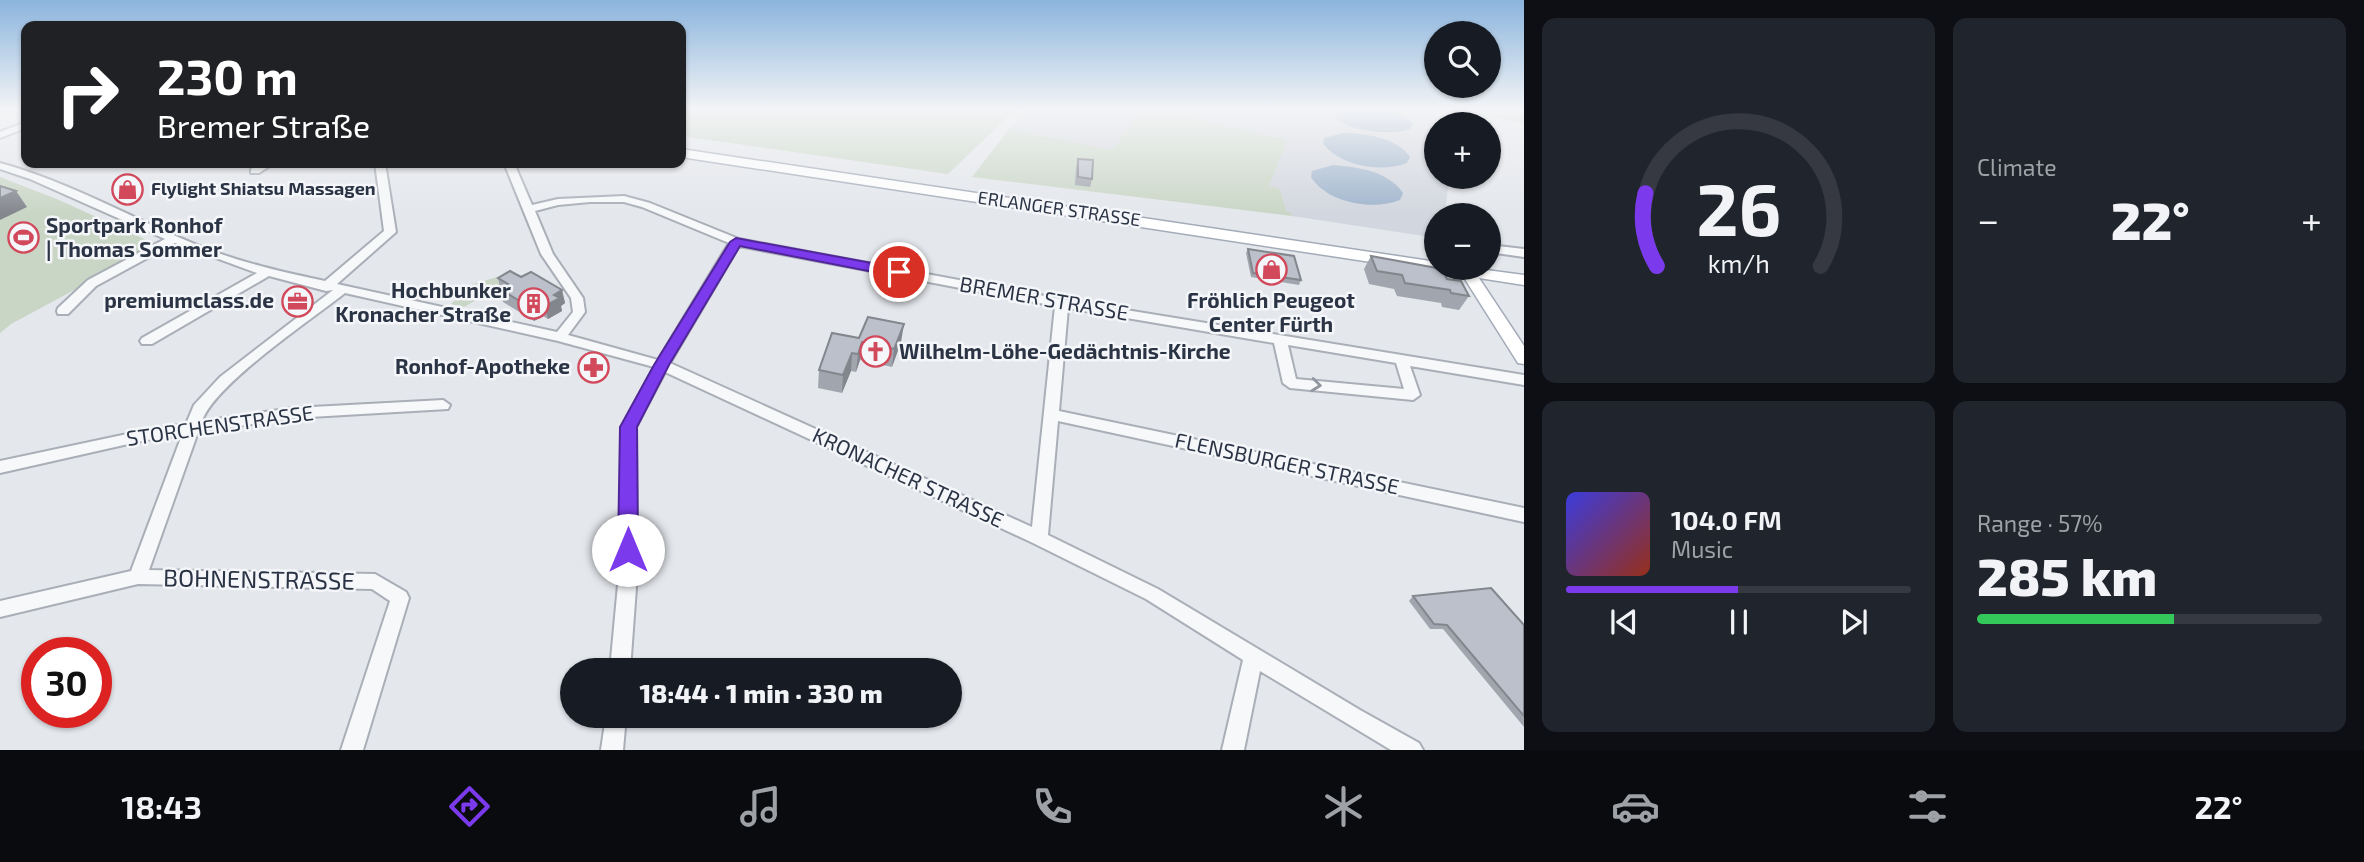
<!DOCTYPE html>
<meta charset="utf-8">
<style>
:root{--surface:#171b24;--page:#20242c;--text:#f1f3f6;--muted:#9ea1a6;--line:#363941;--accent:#7c3aed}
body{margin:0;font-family:"Exo 2",sans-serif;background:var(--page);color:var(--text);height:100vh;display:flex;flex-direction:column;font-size:26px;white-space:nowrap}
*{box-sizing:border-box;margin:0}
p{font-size:23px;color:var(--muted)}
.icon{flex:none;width:38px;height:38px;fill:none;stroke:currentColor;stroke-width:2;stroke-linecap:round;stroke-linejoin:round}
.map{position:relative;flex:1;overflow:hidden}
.drawer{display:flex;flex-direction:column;gap:18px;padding:18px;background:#0d0f14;width:840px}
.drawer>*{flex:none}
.hud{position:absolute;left:21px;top:21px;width:665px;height:147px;border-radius:14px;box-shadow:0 2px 5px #0004;background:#202124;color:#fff;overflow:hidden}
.tools{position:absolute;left:1424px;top:21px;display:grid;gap:14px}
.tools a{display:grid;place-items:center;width:77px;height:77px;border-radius:50%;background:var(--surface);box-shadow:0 2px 5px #0004;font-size:35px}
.speed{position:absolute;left:21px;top:637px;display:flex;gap:14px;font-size:35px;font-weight:700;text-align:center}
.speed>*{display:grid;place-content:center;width:91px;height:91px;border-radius:50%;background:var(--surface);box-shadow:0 2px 5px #0004;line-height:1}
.speed .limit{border:10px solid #d22;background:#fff;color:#111}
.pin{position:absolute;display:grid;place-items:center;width:60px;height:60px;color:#fff;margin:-30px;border:4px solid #fff;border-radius:50%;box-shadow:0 2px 7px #0007}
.me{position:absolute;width:77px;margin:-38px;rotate:0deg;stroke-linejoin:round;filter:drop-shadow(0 0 5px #0008)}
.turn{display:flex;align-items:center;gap:24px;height:147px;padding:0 21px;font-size:32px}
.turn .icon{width:91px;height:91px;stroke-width:2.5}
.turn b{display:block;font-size:49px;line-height:60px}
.big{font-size:52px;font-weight:800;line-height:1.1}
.drawer .widget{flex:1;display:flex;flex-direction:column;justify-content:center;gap:10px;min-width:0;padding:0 24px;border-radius:14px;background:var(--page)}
.drawer .dial{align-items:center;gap:0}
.dial svg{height:182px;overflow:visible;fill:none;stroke:var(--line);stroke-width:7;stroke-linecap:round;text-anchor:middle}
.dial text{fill:var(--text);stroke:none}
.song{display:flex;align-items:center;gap:21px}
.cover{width:84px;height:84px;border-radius:10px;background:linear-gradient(135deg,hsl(240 70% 55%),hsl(10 70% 35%))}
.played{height:7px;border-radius:4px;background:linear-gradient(90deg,var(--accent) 50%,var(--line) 50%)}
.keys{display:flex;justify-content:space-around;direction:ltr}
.heat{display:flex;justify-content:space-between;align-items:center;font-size:38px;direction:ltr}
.charge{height:10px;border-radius:5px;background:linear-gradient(90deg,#34c759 57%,var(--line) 0)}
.drawer .tiles{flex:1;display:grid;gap:18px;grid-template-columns:repeat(2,1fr)}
.trip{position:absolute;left:560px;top:658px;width:402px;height:70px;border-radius:35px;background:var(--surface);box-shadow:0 2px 5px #0004;font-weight:800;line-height:70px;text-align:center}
.dock{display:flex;height:112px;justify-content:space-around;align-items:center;background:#090b0e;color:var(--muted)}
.dock .icon{width:49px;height:49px}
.dock .active{color:var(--accent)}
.dock b{font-size:32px;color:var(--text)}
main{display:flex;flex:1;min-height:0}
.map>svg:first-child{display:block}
</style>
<main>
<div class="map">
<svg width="1524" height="750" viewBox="0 0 1524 750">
<rect width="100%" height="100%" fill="#e4e7ec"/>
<!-- built -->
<g fill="#d2d6de">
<path d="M1028 110H1142L1112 150 1009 129Z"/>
<path d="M1153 110H1454V124H1437V177H1449L1445 215H1437V238L1292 216 1291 212 1286 211 1280 189 1269 186 1286 141 1285 139Z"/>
</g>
<!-- green -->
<g fill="#c9d6c5">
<path d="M681 110V109L1015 110 948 174 681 136Z"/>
<path d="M1142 110H1153L1285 139 1287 141 1269 186 1280 189 1286 211 1291 212 1292 216 972 177 1009 129 1112 150Z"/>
<path d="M1454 110H1524V123L1455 110Z"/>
<path d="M0 177 59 200 158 245 11 324 0 333Z"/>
<path d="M508 274 515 278 464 307 451 304 473 284Z"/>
</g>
<!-- water -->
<g fill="#9fb4cc">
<path d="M1332 110C1358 109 1395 102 1413 124L1410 129C1391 136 1338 132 1332 110Z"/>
<path d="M1344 133C1367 134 1396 137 1410 157L1407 163C1382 173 1339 166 1323 143L1324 138Z"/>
<path d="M1333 165C1358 167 1388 171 1403 193L1400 200C1373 211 1327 203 1311 177L1312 171Z"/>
</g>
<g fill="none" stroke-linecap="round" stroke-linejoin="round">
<defs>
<g id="minor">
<path d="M26 122V128L0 138V132Z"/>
<path d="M0 163C70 182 135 220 202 247 242 263 284 272 325 281L384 231 375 163H385L396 232 337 284 557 332 573 312 571 298 541 254 504 163H514L532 205 558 199 624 196 650 203 739 239 1077 302 1524 375V385L1410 366 1420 395 1413 400 1290 388 1283 383 1274 343 1068 308 1059 411 1524 508V522L1058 421 1048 535 1158 589 1360 710 1419 743 1423 750H1391L1260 671 1244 750H1222L1243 660 1146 599 1033 543 665 372 636 427 637 574 630 670H610L619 574 622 427 654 367 558 341 345 293C311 320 215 384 202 421L293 408 443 400 450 405 448 409 293 418 198 432 149 570 375 574 406 592 409 598 363 750H341L390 601 372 589 138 584 0 617V601L131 571 182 435 146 440 0 473V461L146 430 186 424 194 405 220 377 333 290 326 291 269 276 152 344H142L140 341 142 338 257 273 175 243 96 286 68 314H58L57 311 58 308 88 280 165 239 30 179 0 169ZM590 202H624L642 207 729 243 658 360 568 335 585 312 583 298 553 254 535 211 558 205ZM739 246 1055 306 1032 527 670 363ZM1288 345 1396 363 1404 389 1296 379Z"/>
<path d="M262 163H274L259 173H251V169Z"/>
<path d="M1489 245 1524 249V257L1489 252Z"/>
<path d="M606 716H626L623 750H601Z"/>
</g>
<path id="major" d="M681 149 1437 262V268H1471L1524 275V285L1479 278 1524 346V364L1518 363 1463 276 681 157Z"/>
</defs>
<!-- minor casing -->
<use href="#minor" stroke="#a9aeb7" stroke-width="4"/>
<!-- major casing -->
<use href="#major" stroke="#a3abb8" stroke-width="3"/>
<!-- minor -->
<use href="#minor" fill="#f7f8fa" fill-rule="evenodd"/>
<!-- major -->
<use href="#major" fill="#fff" fill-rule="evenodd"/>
</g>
<!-- wall -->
<g fill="#a1a5ae">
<path d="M1078 159 1092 179 1090 187 1075 185 1076 167Z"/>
<path d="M1248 249 1301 280 1299 285 1251 277 1246 253Z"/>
<path d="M1371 256 1447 279 1469 296 1459 310 1442 307 1441 303 1397 296 1394 289 1369 284 1364 269Z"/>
<path d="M521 277 562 290 565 303 561 306 562 311 548 319 543 316 534 321 503 302 498 278Z"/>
<path d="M859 338 901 342 892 367 860 360 856 372 851 371 842 393 818 388 819 370Z"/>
<path d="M1413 596 1524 625V727L1443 629H1430L1409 601Z"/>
</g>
<!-- shaded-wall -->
<g fill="#83868d">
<path d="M16 191 27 207 0 220V198Z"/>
<path d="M562 290 565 303 561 306 562 311 548 319 545 306 554 295Z"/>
<path d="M540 303 543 316 534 321 531 308Z"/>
<path d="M904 324 901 342 892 367 894 349Z"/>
<path d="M862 342 860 360 856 372 858 354Z"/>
<path d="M852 353 851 371 842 393 843 375Z"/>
</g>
<!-- building -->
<g fill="#bbc0ca" stroke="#83868d" stroke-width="2">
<path d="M1078 159 1093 160 1092 179 1078 177Z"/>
<path d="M0 186 16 191 0 198Z"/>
<path d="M1248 249 1294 256 1301 280 1253 273Z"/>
<path d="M1371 256 1442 269 1447 279 1461 281 1469 296 1451 293 1450 290 1405 283 1402 275 1377 271Z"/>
<path d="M510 271 521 277 531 272 562 290 554 295 560 298 545 306 540 303 531 308 500 289 508 284 498 278Z"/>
<path d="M868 317 904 324 894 349 862 342 858 354 852 353 843 375 819 370 832 333 859 338Z"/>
<path d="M1491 588 1524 625V716L1447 625 1434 624 1413 596Z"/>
</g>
<!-- one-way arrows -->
<defs><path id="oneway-chevron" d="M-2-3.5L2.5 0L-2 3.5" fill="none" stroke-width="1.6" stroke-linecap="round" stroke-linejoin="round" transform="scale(1.75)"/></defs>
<use stroke="#9196a0" href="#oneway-chevron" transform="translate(1316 385) rotate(6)"/>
<!-- sky -->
<linearGradient id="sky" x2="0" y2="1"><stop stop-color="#8bb4dd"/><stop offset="0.51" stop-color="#f3f4f6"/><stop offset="1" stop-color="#f3f4f6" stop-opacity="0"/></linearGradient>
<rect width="1524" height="214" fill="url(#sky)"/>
<!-- route -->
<path fill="#7c3aed" stroke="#51269a" stroke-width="2" d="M736 238 899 268 906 272 899 277 740 246 669 365 637 427 638 550 635 556 628 558 621 556 618 550 620 427 654 365 730 242Z"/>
<!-- icons -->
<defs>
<symbol id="shop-ring" viewBox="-11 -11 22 22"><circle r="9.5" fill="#f4f6f9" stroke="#d1495b" stroke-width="1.5"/><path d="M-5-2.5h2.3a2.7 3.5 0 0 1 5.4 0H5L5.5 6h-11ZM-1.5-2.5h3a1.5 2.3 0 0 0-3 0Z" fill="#d1495b"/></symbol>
<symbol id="stadium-ring" viewBox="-11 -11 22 22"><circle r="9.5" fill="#f4f6f9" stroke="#d1495b" stroke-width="1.5"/><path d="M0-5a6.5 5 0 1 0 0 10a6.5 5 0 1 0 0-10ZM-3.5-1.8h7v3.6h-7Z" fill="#d1495b"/></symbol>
<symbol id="office-ring" viewBox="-11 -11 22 22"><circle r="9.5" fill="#f4f6f9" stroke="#d1495b" stroke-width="1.5"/><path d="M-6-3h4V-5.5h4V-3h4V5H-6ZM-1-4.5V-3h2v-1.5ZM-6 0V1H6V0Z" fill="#d1495b"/></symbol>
<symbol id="building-ring" viewBox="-11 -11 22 22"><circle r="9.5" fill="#f4f6f9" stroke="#d1495b" stroke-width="1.5"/><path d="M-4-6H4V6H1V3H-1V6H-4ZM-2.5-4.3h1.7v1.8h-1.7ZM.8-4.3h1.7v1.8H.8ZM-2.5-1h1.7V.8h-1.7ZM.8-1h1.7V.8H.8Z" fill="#d1495b"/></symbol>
<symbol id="church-ring" viewBox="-11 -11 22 22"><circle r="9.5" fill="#f4f6f9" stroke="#d1495b" stroke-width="1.5"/><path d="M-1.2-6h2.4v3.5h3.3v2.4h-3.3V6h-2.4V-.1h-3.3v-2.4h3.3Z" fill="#d1495b"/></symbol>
<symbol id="pharmacy-ring" viewBox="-11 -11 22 22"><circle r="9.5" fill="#f4f6f9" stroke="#d1495b" stroke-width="1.5"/><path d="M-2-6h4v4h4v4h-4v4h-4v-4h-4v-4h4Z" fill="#d1495b"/></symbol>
</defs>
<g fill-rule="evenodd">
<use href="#shop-ring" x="110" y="172" width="35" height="35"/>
<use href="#stadium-ring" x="6" y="220" width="35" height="35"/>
<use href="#shop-ring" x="1254" y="252" width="35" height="35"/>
<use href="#office-ring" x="280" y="284" width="35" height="35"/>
<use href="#building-ring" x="516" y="286" width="35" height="35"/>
<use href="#church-ring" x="858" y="334" width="35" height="35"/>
<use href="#pharmacy-ring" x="576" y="350" width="35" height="35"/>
</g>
<g text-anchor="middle" stroke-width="5" stroke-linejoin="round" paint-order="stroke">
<!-- far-poi labels -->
<g font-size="18" font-weight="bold" fill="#2b3445" stroke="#f4f6f9" text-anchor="start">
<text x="151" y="195">Flylight Shiatsu Massagen</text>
</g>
<!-- far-street labels -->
<g font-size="18" fill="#2b3445" stroke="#f4f6f9">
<text transform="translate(1059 209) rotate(8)" y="6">ERLANGER STRASSE</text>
</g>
<!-- poi labels -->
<g font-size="21" font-weight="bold" fill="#2b3445" stroke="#f4f6f9" text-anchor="end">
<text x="46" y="233" text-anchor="start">Sportpark Ronhof<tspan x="46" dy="24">| Thomas Sommer</tspan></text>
<text x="511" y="298">Hochbunker<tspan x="511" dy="24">Kronacher Straße</tspan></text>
<text x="274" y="308">premiumclass.de</text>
<text x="1271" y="308" text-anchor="middle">Fröhlich Peugeot<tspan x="1271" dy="24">Center Fürth</tspan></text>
<text x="899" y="359" text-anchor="start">Wilhelm-Löhe-Gedächtnis-Kirche</text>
<text x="570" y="374">Ronhof-Apotheke</text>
</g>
<!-- street labels -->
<g font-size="21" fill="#2b3445" stroke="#f4f6f9">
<text transform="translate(1044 299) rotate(10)" y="7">BREMER STRASSE</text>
<text transform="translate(220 426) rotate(-8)" y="7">STORCHENSTRASSE</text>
<text transform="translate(1287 464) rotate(12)" y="7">FLENSBURGER STRASSE</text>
<text transform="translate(908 478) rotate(25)" y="7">KRONACHER STRASSE</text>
</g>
<!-- near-street labels -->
<g font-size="24" fill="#2b3445" stroke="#f4f6f9">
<text transform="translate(259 580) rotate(1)" y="8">BOHNENSTRASSE</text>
</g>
</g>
</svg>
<div class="tools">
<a><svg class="icon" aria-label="search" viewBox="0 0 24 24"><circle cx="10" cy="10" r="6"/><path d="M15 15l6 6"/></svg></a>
<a>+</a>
<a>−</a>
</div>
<div class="speed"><div class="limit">30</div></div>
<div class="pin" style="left:899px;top:272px;background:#d93025"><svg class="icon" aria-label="arrive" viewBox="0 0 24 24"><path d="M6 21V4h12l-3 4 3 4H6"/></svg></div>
<svg class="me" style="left:628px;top:550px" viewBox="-20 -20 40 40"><circle r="19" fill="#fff"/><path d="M0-13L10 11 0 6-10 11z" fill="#7c3aed"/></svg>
<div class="trip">18:44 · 1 min · 330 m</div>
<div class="hud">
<div class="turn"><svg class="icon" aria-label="right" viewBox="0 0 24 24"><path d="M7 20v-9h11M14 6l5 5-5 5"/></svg><div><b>230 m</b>Bremer Straße</div></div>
</div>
</div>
<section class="drawer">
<div class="tiles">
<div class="widget dial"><svg viewBox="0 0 100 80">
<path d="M14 69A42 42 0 1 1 86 69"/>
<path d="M14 69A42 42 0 0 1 9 37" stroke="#7c3aed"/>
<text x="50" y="56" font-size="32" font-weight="700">26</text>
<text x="50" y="72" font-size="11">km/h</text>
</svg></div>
<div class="widget"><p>Climate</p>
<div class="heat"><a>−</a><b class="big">22°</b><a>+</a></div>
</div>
<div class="widget">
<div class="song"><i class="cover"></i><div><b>104.0 FM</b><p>Music</p></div></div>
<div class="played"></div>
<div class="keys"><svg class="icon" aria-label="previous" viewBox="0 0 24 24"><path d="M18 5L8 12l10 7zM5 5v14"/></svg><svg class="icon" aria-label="pause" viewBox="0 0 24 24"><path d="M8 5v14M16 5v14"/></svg><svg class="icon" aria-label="next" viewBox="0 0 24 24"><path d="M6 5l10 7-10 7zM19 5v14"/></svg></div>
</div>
<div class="widget"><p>Range · 57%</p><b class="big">285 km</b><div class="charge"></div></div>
</div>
</section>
</main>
<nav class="dock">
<b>18:43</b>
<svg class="icon active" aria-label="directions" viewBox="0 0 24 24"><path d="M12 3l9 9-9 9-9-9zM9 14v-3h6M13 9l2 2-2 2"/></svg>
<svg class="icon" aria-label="music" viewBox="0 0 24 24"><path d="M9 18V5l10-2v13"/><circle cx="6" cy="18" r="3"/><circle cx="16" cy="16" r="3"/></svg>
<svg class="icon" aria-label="phone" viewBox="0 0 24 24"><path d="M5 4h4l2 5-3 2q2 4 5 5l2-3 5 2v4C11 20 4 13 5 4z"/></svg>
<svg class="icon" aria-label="climate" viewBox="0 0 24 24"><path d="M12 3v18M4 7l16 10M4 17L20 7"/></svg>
<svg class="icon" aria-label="car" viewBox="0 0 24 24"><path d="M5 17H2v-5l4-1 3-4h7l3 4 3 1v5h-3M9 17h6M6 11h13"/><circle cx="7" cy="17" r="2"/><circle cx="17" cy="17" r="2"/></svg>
<svg class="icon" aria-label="filters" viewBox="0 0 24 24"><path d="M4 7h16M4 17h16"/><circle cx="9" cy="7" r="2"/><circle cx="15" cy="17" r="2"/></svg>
<b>22°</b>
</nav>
